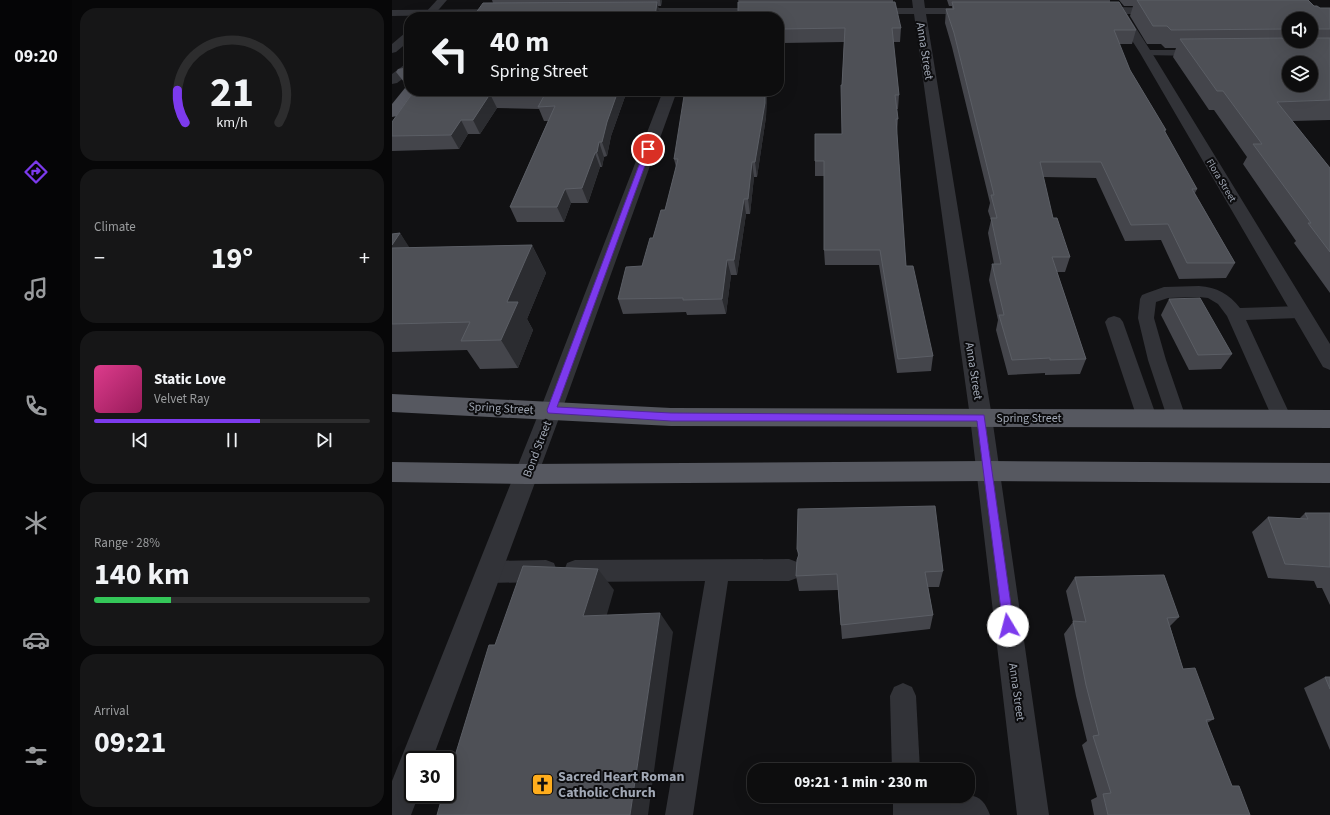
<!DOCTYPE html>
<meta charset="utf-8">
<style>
:root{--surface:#0d0d0e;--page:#161617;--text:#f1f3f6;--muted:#9a9c9e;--line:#2d2d2e;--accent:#7c3aed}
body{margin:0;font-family:"Source Sans 3",sans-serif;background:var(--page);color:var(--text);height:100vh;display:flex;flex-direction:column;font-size:15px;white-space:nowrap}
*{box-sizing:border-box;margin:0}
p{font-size:13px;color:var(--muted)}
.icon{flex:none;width:22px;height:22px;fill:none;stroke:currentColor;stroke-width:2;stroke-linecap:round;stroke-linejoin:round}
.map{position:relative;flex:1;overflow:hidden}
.drawer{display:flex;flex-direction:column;gap:8px;padding:8px;background:#070708;width:320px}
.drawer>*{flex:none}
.guide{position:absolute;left:12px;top:12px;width:380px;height:84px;border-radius:16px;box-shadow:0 4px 16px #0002,0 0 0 1px var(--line);background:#0d0d0e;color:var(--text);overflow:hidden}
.fabs{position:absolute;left:890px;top:12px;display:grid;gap:8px}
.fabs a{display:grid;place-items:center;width:36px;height:36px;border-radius:50%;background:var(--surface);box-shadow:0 4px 16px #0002,0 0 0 1px var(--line);font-size:20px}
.speed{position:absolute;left:12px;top:751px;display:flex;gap:8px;font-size:20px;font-weight:700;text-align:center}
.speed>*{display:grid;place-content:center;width:52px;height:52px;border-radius:50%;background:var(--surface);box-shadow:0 4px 16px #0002,0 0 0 1px var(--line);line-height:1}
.speed .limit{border:2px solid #111;border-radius:6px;background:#fff;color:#111}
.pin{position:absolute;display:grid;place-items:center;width:34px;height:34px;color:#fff;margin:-17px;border:2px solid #fff;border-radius:50%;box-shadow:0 1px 4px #0007}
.me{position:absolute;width:44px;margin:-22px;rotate:352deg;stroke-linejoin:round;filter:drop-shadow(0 0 3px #0008)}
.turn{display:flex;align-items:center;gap:14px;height:84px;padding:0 20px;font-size:18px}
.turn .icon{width:52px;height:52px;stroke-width:2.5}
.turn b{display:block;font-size:28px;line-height:34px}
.big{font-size:30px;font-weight:700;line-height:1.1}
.drawer .tile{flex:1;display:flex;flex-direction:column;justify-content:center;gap:6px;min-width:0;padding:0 14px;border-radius:16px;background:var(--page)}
.drawer .dial{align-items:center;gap:0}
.dial svg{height:104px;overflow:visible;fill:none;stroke:var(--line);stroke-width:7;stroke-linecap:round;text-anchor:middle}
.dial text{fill:var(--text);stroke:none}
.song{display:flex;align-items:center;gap:12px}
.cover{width:48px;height:48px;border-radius:6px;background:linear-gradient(135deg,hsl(330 70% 55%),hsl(330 70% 35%))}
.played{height:4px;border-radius:2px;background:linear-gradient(90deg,var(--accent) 60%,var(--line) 60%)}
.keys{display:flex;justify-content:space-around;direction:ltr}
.heat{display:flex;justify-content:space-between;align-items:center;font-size:22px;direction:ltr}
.charge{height:6px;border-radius:3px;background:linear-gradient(90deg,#34c759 28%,var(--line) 0)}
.trip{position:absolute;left:355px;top:763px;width:228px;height:40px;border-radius:16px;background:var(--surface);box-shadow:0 4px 16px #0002,0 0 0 1px var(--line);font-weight:700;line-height:40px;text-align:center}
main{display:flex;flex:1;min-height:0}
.tab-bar{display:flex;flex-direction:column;width:72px;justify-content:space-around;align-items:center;background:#050506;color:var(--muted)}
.tab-bar .icon{width:28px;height:28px}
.tab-bar .on{color:var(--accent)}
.tab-bar b{font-size:18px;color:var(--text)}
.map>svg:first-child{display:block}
</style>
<main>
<nav class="tab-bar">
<b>09:20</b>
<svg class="icon on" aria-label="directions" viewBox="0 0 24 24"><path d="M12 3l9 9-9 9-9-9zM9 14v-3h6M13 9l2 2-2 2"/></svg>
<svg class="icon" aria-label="music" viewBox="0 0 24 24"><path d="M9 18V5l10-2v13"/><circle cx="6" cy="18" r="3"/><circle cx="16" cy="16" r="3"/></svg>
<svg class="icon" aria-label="phone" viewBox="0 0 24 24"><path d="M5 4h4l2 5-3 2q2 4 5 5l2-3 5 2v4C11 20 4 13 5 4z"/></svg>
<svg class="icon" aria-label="climate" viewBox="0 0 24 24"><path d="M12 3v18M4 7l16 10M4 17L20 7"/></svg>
<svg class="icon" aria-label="car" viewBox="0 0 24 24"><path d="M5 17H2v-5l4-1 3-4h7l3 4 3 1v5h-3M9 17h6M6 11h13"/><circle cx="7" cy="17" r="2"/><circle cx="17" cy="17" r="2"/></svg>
<svg class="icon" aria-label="filters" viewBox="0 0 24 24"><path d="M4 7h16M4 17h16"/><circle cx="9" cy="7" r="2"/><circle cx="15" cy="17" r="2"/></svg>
</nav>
<section class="drawer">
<div class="tile dial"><svg viewBox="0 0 100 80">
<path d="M14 69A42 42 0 1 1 86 69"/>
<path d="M14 69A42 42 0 0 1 8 44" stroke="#7c3aed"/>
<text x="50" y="56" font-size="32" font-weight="700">21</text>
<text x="50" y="72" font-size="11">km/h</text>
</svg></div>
<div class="tile"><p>Climate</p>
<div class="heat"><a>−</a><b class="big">19°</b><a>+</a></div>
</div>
<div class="tile">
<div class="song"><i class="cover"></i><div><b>Static Love</b><p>Velvet Ray</p></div></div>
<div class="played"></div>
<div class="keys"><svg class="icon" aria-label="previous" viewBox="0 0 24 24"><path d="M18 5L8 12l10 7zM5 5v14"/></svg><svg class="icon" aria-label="pause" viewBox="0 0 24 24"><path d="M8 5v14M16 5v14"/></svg><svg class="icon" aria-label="next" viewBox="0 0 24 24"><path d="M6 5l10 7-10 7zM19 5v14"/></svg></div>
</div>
<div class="tile"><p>Range · 28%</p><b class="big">140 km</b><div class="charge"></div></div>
<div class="tile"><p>Arrival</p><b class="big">09:21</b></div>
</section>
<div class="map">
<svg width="938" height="815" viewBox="0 0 938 815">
<rect width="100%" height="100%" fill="#111113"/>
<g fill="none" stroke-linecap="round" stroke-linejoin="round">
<!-- service -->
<g fill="#323338" fill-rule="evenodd">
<path d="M45 0H55L42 15H34L33 13Z"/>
<path d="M17 32V41L4 52 0 53V44L13 33Z"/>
<path d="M754 50H807L812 53 807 56 750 55 749 53Z"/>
<path d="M807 286C825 287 837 294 848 308L908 306 914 308 916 312 914 316 908 318 854 320 900 419 897 424 890 427 883 424 835 316 826 304 816 298 807 297 776 298 764 302 762 318 774 360 794 418 791 423 784 426 777 423 756 360 746 318 748 299 750 295 755 293 772 287Z"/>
<path d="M722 316 728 318 731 322 765 418 762 423 755 426 748 423 745 418 713 322 716 318Z"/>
<path d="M397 559 405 562 408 570 405 578 397 581H336L301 815H273L313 581 183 582 175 579 172 571 175 563 183 560Z"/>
<path d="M154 560 162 563 165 571 162 579 154 582 96 583 88 580 85 572 88 564 96 561Z"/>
<path d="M511 683 520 687 524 696 528 770H500L498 696 502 687Z"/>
<path d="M576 795C589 796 594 804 598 815H501V796H529V799L537 796Z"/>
</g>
<!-- minor -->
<g fill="#323338" fill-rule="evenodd">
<path d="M520 0H532L533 8H583L587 9 589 11 587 13 583 14H534L600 417 657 815H625L578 417 522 14H475L471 13 469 11 471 9 475 8H521Z"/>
<path d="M726 7 769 8 773 9 775 11 773 13 769 14H735L760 53 938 344V370L931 367 748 53 723 14 699 13 697 11 699 9Z"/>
<path d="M237 8H375L379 9 381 11 379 13 375 14 233 13 231 11 233 9Z"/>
<path d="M115 9 119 10 121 12 119 14 0 16V10Z"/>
<path d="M17 64V74L5 83 0 84V74L12 65Z"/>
<path d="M271 91H285L170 410 40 760H21V794H27L19 815H0V781L148 410Z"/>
</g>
<!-- trunk -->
<g fill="#565860" fill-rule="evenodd">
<path d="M11 68 17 71V83L12 82 4 72 6 69Z"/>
<path d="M17 87V91H25L5 116 0 117V104L13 88Z"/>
<path d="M0 394 279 408 938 410V428L279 426 0 412Z"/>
<path d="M596 461 938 463V483L596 481 135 484 0 482V462L135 464Z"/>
</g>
</g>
<!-- wall -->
<g fill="#44454b" fill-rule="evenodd">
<path d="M100 0H270L269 6H266L268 15 101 3Z"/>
<path d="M346 0H501V2L509 28 508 42H501L507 95 506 109H505L506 119 505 134 514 266 541 356 539 371 505 373 487 265H433L432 250V176H423V161L450 134V85L452 42 391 43V45H387V17L347 2Z"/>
<path d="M555 0H718V2L744 30 740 44H727L738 70 774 130 773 132 805 189 803 193 843 263 834 278 787 279 769 240 733 241 704 178 651 177 661 218 678 257 673 272H665L694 359 688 374 653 375V373L616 375 604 330 606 320 597 280 600 264H602L596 233 599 220 596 211 598 203 560 47 553 23 554 9H560V6H557Z"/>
<path d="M727 0H916L922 6 928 8H938V120L900 121 938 168V293L902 243 904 241 851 164 855 157 822 110H817L781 57 784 48H773L769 44H755L738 16 741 6H732ZM897 19H919V41H897Z"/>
<path d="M22 91H235L219 136 215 156 212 157 210 167H208L196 203H179L172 222H125L118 207 156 121H152L147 109 105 108 88 134H76L67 149 0 151V122Z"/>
<path d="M302 91H375L374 117 365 177H362L358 214H354L345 275H339L334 314 295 315 294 312 231 314 226 299 250 266 261 238 273 210 284 167 282 159Z"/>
<path d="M8 233 17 248 140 245 154 273 135 319 141 330 126 368 88 369 75 350 0 352V234Z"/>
<path d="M777 299 840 354 829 369 797 370 769 315Z"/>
<path d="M913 513H938V605L930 588H925L922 581 876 578 860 532 876 517 907 519Z"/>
<path d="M405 549 551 571 547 587H536L541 615 538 629 450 639 446 590 407 591 404 576 406 556Z"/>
<path d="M683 577 787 617 778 626 791 669 822 719 815 723 840 786 858 815H702L699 800 705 797 690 745 695 741 684 696 672 634 681 622 674 591Z"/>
<path d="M933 677H938V750L912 688Z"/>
</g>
<!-- shaded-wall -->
<g fill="#2b2c30">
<path d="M268 0H270L269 6Z"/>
<path d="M265 2 268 15V17H263Z"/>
<path d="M226 91H235L219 136 215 156 210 142 215 122Z"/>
<path d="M373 91H375L374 117 365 177 363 162Z"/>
<path d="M98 94 105 108 88 134 81 120Z"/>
<path d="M69 120 76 134 67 149 59 135Z"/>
<path d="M207 142 212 157 210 167 205 152Z"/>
<path d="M203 153 208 167 196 203 190 188Z"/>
<path d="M360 162 362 177 358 214 356 199Z"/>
<path d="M173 189 179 203 172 222 165 207Z"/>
<path d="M352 199 354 214 345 275 342 260Z"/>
<path d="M8 233 27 262 0 250V245Z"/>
<path d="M140 245 154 273 135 319 141 330 126 368 109 340 115 302Z"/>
<path d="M335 260 339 275 334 314 330 299Z"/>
<path d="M206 569 222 590 209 635 191 616Z"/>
<path d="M268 613 281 632 256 815H238Z"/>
</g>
<!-- building -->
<g fill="#4e5056" stroke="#5b5e65" fill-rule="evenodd">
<path d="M745 0H916L922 6H925L928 8H938V29H919V19H897V29L779 30 775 26H761Z"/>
<path d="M265 2 263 17H81L91 3Z"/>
<path d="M346 2H503L509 28H500L507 95H503L506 119H504L514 266H521L541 356 506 359 488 250H432V161H423V134H450L449 85H450L453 28 390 29V31H387V17H346Z"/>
<path d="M560 2H727L744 30H722L738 70 774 130H772L805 189H800L843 263H795L776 224 739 225 709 162H648L661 218H665L678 257H660L694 359 658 360V358L620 360 607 315H612L600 264H609L599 218H605L599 195H602L562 33 554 9H562Z"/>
<path d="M897 38V41H919V38H938V100L885 102 938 168V252L916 223H919L861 144H870L831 91H825L788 39ZM897 63H919V85H897Z"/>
<path d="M22 91H226L215 122 210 142H207L205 152 203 153 190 188 173 189 165 207H118L163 106 146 107 153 94H98L81 120H69L59 135 0 136V122Z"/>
<path d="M302 91H373V103L363 162H360L356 199H352L342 260H335L330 299 291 300V298L226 299 234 267 250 266 258 238H261L269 210H273L286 159H282L292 96 301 95Z"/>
<path d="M8 233 0 245V234Z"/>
<path d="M140 245 115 302H126L109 340 69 341 78 322 0 324V248Z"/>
<path d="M808 298 840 354 806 355 777 299Z"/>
<path d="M543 506 551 571 533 572 541 615 449 625 445 574 404 576 405 560 407 554 405 549 406 509Z"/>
<path d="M913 513H938V567L893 564 876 517 916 519Z"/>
<path d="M131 566 206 569 191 616 268 613 238 815H45L51 794H55V782L97 645H103Z"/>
<path d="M772 575 787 617 775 618 791 669 803 668 822 719 814 720 840 786H847L858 815H716L711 794 719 793 701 736 707 735 694 685 681 621 694 622 683 577Z"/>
<path d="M933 677H938V689Z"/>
</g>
<!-- route -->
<path fill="#7c3aed" stroke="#51269a" d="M256 147 259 149 165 407 279 413 592 415 622 626 620 630 616 632 612 630 611 626 585 421H279L156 413 155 410 253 149Z"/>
<!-- icons -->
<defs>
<symbol id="church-square" viewBox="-11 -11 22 22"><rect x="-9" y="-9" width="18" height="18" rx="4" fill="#ffad1d" stroke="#0c0c0e"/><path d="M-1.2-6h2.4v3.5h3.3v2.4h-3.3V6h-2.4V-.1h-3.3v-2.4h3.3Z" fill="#111"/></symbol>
</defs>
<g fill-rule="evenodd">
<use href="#church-square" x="138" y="772" width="25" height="25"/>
</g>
<g text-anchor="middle" stroke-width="4" stroke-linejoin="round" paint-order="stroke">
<!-- far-street labels -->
<g font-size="10" fill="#a1a8b5" stroke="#0c0c0e">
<text transform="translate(830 180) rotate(59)" y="4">Flora Street</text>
</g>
<!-- street labels -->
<g font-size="12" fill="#a1a8b5" stroke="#0c0c0e">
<text transform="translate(533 51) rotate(81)" y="4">Anna Street</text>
<text transform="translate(582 371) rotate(81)" y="4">Anna Street</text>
<text transform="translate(109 408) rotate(3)" y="4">Spring Street</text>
<text x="637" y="422">Spring Street</text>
<text transform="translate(145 449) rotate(-69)" y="4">Bond Street</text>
<text transform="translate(625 692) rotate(82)" y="4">Anna Street</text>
</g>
<!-- near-poi labels -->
<g font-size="14" font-weight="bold" fill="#a1a8b5" stroke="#0c0c0e" text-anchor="start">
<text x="166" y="781">Sacred Heart Roman<tspan x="166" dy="16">Catholic Church</tspan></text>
</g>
</g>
</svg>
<div class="fabs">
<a><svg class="icon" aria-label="sound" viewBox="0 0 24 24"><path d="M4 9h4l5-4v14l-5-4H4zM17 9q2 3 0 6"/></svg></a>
<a><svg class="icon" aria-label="layers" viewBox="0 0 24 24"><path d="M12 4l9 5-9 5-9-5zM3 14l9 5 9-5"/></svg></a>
</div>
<div class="speed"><div class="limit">30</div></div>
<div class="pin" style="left:256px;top:149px;background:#d93025"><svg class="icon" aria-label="arrive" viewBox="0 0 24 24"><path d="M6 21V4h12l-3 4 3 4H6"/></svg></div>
<svg class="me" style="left:616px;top:626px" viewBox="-20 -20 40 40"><circle r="19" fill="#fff"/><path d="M0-13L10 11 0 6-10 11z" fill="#7c3aed"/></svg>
<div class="trip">09:21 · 1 min · 230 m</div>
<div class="guide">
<div class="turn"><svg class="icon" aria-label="left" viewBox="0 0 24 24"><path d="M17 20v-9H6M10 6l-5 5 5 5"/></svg><div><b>40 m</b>Spring Street</div></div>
</div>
</div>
</main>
